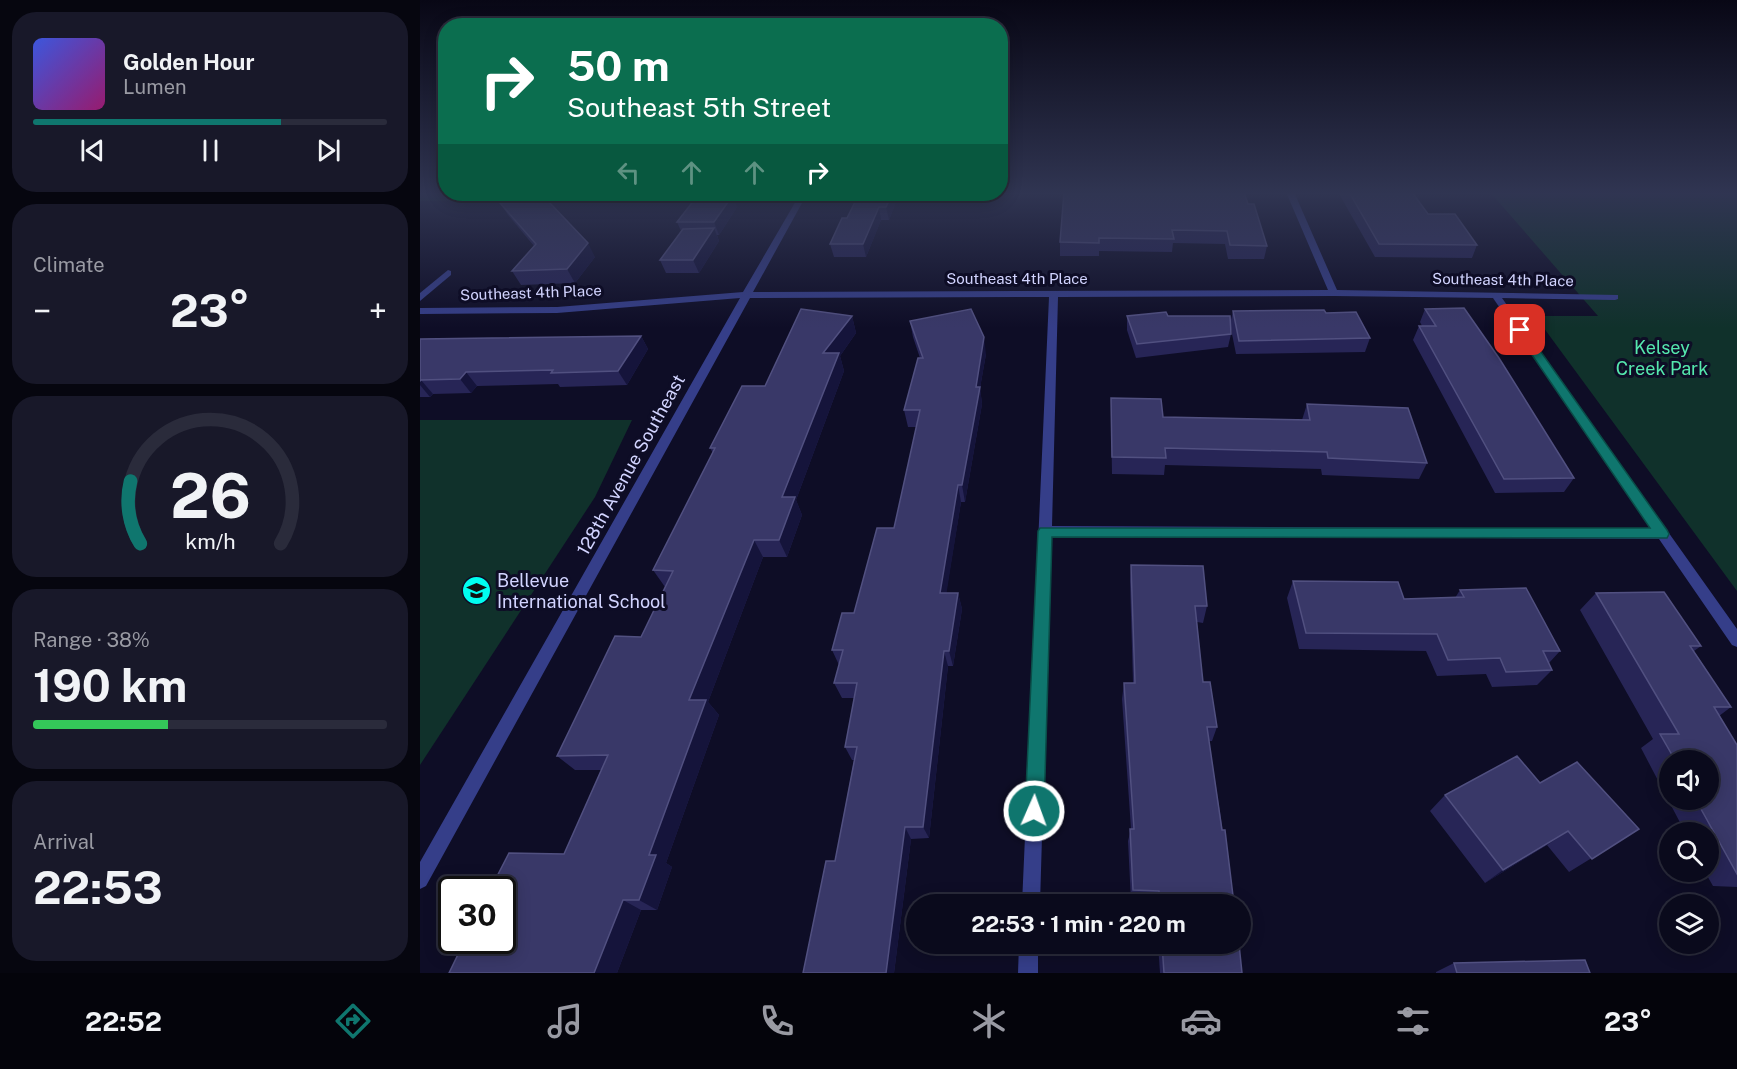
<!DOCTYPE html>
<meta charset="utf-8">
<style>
:root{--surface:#0a0a1c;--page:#181829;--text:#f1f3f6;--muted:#999aa3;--line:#2a2b3b;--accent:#0f766e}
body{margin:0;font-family:"Public Sans",sans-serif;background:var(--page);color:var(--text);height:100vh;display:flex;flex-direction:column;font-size:22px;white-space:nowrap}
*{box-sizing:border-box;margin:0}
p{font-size:20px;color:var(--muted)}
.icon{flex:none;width:33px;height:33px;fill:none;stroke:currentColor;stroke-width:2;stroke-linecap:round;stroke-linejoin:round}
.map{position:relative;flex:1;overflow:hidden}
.drawer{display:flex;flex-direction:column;gap:12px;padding:12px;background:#06060f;width:420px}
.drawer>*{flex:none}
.top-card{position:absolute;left:18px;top:18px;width:570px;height:183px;border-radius:24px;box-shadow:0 3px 15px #0003,0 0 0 2px var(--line);background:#0b6e4f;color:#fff;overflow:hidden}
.tools{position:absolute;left:1239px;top:750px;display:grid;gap:12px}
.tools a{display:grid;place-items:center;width:60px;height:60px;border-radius:50%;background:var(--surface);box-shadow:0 3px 15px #0003,0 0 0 2px var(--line);font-size:30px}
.speed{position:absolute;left:18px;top:876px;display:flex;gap:12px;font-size:30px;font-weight:700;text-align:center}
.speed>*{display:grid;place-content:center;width:78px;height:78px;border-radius:50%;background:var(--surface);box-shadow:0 3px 15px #0003,0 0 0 2px var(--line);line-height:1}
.speed .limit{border:3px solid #111;border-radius:9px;background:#fff;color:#111}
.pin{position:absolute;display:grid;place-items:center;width:51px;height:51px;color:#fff;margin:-26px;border-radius:12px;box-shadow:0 3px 9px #0006}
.me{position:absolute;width:66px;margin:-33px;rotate:2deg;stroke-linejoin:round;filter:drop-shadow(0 0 4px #0008)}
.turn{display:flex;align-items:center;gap:21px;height:126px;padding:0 30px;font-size:27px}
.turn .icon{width:78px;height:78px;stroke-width:2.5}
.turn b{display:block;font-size:42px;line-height:51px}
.lanes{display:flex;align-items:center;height:57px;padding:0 30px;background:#0003;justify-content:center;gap:30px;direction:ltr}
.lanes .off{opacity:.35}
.big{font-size:45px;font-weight:700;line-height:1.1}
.drawer .tile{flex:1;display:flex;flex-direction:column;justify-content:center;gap:9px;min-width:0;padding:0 21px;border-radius:24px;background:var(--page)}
.drawer .dial{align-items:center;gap:0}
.dial svg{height:156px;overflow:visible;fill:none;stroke:var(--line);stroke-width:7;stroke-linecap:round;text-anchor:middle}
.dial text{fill:var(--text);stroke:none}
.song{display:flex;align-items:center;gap:18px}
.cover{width:72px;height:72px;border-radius:9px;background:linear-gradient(135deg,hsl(230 70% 55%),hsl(320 70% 35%))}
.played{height:6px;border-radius:3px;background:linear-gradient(90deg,var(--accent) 70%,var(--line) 70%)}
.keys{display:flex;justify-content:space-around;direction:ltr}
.heat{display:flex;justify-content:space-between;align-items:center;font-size:33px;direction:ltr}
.charge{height:9px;border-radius:4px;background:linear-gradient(90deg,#34c759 38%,var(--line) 0)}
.trip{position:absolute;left:486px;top:894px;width:345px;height:60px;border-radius:30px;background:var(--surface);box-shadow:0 3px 15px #0003,0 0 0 2px var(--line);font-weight:700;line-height:60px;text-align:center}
.tabs{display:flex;height:96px;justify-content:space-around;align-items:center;background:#04040b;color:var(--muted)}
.tabs .icon{width:42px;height:42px}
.tabs .active{color:var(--accent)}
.tabs b{font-size:27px;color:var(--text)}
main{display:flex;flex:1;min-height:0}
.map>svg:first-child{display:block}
</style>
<main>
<section class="drawer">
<div class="tile">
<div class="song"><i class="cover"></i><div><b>Golden Hour</b><p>Lumen</p></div></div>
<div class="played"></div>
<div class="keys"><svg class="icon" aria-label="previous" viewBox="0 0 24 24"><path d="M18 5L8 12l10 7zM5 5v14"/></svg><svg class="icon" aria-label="pause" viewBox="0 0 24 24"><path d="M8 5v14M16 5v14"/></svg><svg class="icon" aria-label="next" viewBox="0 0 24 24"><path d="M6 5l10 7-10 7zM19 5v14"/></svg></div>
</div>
<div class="tile"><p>Climate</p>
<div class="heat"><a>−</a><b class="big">23°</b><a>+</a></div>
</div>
<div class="tile dial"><svg viewBox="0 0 100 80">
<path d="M14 69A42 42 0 1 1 86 69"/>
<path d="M14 69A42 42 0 0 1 9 37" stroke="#0f766e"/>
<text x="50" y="56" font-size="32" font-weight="700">26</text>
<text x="50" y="72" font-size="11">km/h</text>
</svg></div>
<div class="tile"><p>Range · 38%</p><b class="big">190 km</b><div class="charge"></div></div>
<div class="tile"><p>Arrival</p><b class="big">22:53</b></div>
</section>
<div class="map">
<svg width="1317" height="973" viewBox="0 0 1317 973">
<rect width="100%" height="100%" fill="#0e0d26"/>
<!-- green -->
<g fill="#10312b">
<path d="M0 192H25L26 194H359L356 199 0 201Z"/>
<path d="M1070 192H1317V591L1115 316H1178Z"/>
<path d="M0 420H212L175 497 0 765Z"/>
</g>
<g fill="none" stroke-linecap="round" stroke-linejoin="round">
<!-- street -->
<g fill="#353e89" fill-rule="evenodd">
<path d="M866 192H874L917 290 1198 295V299L1195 300 1082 298 1317 629V647L1312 645 1239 539 631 536 620 904H602L629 297 330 298 6 886 0 889V862L320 298 137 313 0 314V308L137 307 323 292 380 194H387L333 292 908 290ZM914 296 1073 298 1232 529 632 526 638 297Z"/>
<path d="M28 270 31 271V275L0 301V293Z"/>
<path d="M599 944H618V973H598Z"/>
</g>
</g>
<!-- wall -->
<g fill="#272556" fill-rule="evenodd">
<path d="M918 192H992L1008 214 1057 245 1052 258 955 257Z"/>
<path d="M439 194H479L469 220H461L446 257H414L410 244 427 218Z"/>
<path d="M80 203 175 257 155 283 101 285 92 271 114 246 88 215Z"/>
<path d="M828 204 847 246 844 259H808L805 244 753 243 752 252 679 251V256H640V242Z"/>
<path d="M317 207 299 235H297L299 241 279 273H246L240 260 261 231 257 222Z"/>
<path d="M1005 309 1154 478 1144 492 1075 493 993 340 999 326H1002L1000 322Z"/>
<path d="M813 311 906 313 950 338 945 352 816 354 810 324Z"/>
<path d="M432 316 436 333 420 356 424 371 376 500 382 515 367 557H343L288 702 299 715 246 863 252 867 237 910H221L197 973 144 854 182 770H155L137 756 221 637 245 587 233 570 293 453 290 448 345 386Z"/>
<path d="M707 316H748L811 334 808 347 716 358 707 330Z"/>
<path d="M490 321 566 354 560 388 562 404 545 502H541L526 593H538L542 609 533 666H528L509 838 491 839 474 973H383L415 861 434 760H432L425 747 434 698H422L414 683 419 665 412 650 434 613 474 528 497 427H488L484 410 500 358 493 337Z"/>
<path d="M221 336 228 349 207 385 140 387 138 384 57 386 51 393 13 394 10 397H0V339Z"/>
<path d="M691 398 743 417 882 420 887 404 1007 463 999 479 902 475 901 469 745 465 744 475 692 474 691 415Z"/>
<path d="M711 565 787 606 783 623 777 622 783 682 797 727 792 741H789L814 904H736V902L711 901 708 841 711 829 702 699 704 683H713L710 581Z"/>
<path d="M873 581 984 599 1035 598 1040 590 1140 651 1129 663 1132 670 1117 685 1072 687 1066 674 1017 676 1006 651 879 649 867 598Z"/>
<path d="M1176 593 1281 646 1274 651 1311 707 1299 716 1317 745V887L1293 886 1285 872H1288V832H1265L1221 748 1233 739 1160 610ZM1250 760H1288V800H1250Z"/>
<path d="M1120 783 1219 829 1149 872 1127 845 1065 883 1010 811 1025 795Z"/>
<path d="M738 944H819L822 973H740Z"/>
<path d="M1034 963 1170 973H1016V972Z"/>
</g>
<!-- shaded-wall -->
<g fill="#15143b">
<path d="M472 194H479L469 220 466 207Z"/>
<path d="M313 195 317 207 299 235 294 222Z"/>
<path d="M459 207 461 220 446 257 443 244Z"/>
<path d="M294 228 299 241 279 273 273 260Z"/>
<path d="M168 243 175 257 155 283 147 269Z"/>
<path d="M432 316 436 333 420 356 424 371 376 500 382 515 367 557 359 540 362 497 403 353Z"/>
<path d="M221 336 228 349 207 385 198 371Z"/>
<path d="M564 337 566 354 560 388 562 404 545 502 542 485 556 387Z"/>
<path d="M46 372 57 386 51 393 40 379Z"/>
<path d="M1 380 13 394 10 397 0 385V381Z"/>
<path d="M538 485 541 502 524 609 520 593Z"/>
<path d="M334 540 343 557 288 702 299 715 246 863 252 867 237 910 219 900 229 855 269 700Z"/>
<path d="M538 593 542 609 533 666 529 651Z"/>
<path d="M524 651 528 666 509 838 503 827Z"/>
<path d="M485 827 491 839 474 973H466Z"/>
<path d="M1148 831 1127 845 1065 883 1083 870Z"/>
<path d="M203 900 221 910 197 973H174Z"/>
</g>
<!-- building -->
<g fill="#393868" stroke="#515080" stroke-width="1.5">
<path d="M644 192H824L828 204H834L847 246 810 245 807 231 752 230 754 239 679 238V243L640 242Z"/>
<path d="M929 192H992L1008 214H1035L1057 245 959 244Z"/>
<path d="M439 194H472L466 207H459L443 244H410L422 218H427Z"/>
<path d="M278 195H313L294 222H257Z"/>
<path d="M129 202 168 243 147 269 92 271 116 244 80 203Z"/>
<path d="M294 228 273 260H240L263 229Z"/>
<path d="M1044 308 1079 358 1154 478 1084 479 999 326H1016L1005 309Z"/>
<path d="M381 309 432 316 403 353H419L362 497H375L359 540H334L269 700H286L229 855H236L219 900H203L174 973H29L45 940H82V890H70L89 853 144 854 188 755 137 756 195 636 221 637 253 571 233 570 295 448H290L322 386H345Z"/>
<path d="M551 309 564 337 556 387H560L542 485H538L520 593H538L529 651H524L503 827H485L466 973H383L406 861H415L437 747H425L437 683H414L423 650H412L422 613H434L457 528H474L500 410H484L498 358H503L490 321Z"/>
<path d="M904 310 906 313 936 312 950 338 819 341 813 311Z"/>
<path d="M746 312 748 316H810L811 334 717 344 707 316Z"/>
<path d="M221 336 198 371 131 373 133 370 46 372 40 379 1 380 0 381V339Z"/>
<path d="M691 398 741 399 743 417 890 420 887 404 988 408 1007 463 908 458 907 452 745 448 746 458 692 457Z"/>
<path d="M711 565 783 566 787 606H775L783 682H790L797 727H787L802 830H805L814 904H740L739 891 713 890 710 829H714L704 683H715Z"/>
<path d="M873 581 978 582 984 599 1044 597 1040 590 1106 588 1140 651H1123L1132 670 1086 672 1080 658 1028 660 1017 634 886 633Z"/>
<path d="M1244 592 1281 646H1270L1311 707H1294L1317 745V874L1276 800H1288V760H1255L1240 734H1259L1176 593Z"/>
<path d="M1097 756 1120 783 1157 762 1219 829 1172 859 1148 831 1083 870 1025 795Z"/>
<path d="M742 944H819L822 973H744Z"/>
<path d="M1165 960 1170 973H1037L1034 963Z"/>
</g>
<!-- sky -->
<linearGradient id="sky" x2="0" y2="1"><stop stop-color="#080715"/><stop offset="0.59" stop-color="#303552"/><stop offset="1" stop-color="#303552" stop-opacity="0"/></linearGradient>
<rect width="1317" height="328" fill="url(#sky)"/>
<!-- route -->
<path fill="#0f766e" stroke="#0a4d48" stroke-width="1.5" d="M1100 327 1104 328 1247 530 1249 534 1247 538 632 537 624 811 621 818 614 821 608 818 605 811 618 531 620 528H1230L1095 330Z"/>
<!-- icons -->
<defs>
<symbol id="school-disc" viewBox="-11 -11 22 22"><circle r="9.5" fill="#00fdf0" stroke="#0e0d26"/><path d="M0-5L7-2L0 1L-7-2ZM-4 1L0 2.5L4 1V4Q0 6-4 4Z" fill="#111"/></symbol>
</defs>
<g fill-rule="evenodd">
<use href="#school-disc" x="40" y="574" width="33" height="33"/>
</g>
<g text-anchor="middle" stroke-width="6" stroke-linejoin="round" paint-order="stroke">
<!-- far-street labels -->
<g font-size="15" fill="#d2d4ff" stroke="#0e0d26">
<text x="597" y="284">Southeast 4th Place</text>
<text transform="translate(1083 280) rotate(1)" y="5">Southeast 4th Place</text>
<text transform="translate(111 293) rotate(-2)" y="5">Southeast 4th Place</text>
</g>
<!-- park labels -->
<g font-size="18" fill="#55e8ad" stroke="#0e0d26">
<text x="1242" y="354">Kelsey<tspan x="1242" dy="21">Creek Park</tspan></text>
</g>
<!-- street labels -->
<g font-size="18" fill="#d2d4ff" stroke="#0e0d26">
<text transform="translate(211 465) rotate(-61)" y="6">128th Avenue Southeast</text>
</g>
<!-- poi labels -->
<g font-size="18" fill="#d2d4ff" stroke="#0e0d26" text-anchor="start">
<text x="77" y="587">Bellevue<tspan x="77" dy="21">International School</tspan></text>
</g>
</g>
</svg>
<div class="tools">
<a><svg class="icon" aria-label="sound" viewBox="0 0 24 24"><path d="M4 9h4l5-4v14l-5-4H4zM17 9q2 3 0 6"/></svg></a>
<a><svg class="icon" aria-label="search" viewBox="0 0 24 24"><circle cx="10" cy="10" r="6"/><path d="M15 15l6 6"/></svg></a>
<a><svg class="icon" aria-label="layers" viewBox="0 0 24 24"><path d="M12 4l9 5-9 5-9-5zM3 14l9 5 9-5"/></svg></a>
</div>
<div class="speed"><div class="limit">30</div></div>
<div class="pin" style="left:1100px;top:330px;background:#d93025"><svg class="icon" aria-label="arrive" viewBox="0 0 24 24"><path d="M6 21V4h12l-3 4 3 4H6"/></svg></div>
<svg class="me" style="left:614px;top:811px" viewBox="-20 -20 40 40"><circle r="17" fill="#0f766e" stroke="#fff" stroke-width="3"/><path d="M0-11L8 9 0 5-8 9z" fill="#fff"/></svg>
<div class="trip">22:53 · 1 min · 220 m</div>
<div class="top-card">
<div class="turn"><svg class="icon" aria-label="right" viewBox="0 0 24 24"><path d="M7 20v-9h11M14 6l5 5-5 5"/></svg><div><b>50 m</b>Southeast 5th Street</div></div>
<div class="lanes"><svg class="icon off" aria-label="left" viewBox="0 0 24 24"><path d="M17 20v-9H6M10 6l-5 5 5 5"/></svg><svg class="icon off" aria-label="ahead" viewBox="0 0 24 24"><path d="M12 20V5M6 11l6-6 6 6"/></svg><svg class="icon off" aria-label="ahead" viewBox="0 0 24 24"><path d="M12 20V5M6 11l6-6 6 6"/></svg><svg class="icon" aria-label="right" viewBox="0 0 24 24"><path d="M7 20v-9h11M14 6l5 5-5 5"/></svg></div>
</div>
</div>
</main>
<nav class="tabs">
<b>22:52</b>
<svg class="icon active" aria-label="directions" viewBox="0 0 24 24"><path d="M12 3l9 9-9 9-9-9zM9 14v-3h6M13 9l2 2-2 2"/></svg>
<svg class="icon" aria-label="music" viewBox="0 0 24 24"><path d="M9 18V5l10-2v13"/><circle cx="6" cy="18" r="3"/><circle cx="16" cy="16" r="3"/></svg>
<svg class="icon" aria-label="phone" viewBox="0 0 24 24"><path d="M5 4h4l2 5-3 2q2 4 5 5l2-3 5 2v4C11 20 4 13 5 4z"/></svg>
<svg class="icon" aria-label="climate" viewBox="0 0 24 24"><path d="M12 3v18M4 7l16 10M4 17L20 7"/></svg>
<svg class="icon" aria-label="car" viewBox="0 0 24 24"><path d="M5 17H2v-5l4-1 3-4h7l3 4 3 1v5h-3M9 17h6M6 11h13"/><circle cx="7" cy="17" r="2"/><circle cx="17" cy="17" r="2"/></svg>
<svg class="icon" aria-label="filters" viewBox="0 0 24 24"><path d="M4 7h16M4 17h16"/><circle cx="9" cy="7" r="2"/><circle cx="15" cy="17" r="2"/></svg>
<b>23°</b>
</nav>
